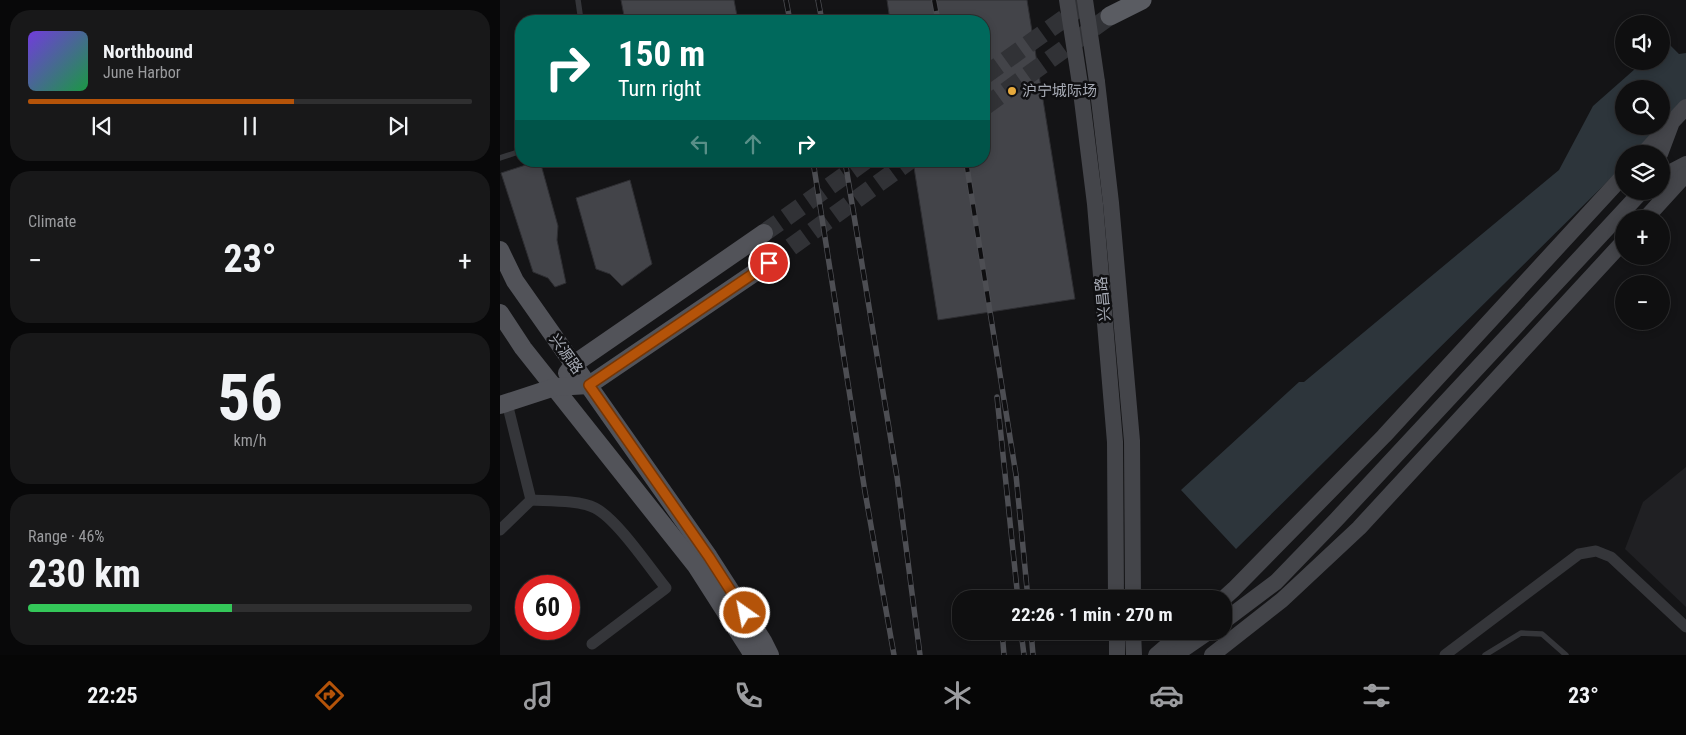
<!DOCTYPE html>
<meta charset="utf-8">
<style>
:root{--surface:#0f0f10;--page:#181819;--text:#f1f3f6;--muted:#9b9c9f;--line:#2f2f30;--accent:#b45309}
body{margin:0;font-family:"Roboto Condensed","Noto Sans SC",sans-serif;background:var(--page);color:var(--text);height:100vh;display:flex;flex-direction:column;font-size:19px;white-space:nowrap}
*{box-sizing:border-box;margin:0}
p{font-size:16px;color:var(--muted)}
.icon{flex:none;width:28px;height:28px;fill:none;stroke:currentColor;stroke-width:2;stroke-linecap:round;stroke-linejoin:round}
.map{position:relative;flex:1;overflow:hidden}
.sheet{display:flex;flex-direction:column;gap:10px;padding:10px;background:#080809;width:500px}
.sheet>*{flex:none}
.banner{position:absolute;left:15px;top:15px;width:475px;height:152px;border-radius:20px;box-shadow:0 2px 8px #0003,0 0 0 1px var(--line);background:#00695c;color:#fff;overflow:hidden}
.fabs{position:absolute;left:1115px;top:15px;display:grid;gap:10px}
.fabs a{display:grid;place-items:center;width:55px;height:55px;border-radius:50%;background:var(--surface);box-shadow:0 2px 8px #0003,0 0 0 1px var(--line);font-size:25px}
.speed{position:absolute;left:15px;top:575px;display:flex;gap:10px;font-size:25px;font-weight:700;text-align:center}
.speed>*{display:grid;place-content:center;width:65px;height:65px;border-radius:50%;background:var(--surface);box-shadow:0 2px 8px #0003,0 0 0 1px var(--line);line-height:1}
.speed .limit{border:8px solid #d22;background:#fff;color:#111}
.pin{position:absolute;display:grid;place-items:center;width:42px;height:42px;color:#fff;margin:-21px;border:2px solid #fff;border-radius:50%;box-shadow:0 1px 5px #0007}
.me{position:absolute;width:55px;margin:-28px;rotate:327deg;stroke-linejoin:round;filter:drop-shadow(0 0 4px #0008)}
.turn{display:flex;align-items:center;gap:18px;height:105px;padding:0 20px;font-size:22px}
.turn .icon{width:65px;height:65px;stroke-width:2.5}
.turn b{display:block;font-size:35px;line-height:42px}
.lanes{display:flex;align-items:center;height:48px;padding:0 20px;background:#0003;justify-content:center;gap:25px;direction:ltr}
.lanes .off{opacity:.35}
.big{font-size:38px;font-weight:700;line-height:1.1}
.sheet .widget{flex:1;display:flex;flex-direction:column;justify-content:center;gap:8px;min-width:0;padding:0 18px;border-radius:20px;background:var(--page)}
.sheet .dial{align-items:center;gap:0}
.dial b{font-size:65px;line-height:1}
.song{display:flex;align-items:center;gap:15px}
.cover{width:60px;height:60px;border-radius:8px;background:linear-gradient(135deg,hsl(260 70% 55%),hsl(140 70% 35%))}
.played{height:5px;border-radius:2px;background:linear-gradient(90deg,var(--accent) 60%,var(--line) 60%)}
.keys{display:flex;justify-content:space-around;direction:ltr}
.heat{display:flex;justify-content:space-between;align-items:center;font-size:28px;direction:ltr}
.charge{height:8px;border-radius:4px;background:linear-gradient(90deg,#34c759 46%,var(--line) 0)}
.trip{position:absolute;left:452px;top:590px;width:280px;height:50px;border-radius:20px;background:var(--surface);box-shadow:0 2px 8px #0003,0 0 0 1px var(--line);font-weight:700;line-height:50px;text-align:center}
.menu{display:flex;height:80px;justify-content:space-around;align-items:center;background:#060606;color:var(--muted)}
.menu .icon{width:35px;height:35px}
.menu .current{color:var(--accent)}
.menu b{font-size:22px;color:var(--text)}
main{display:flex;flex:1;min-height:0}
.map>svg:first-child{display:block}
</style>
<main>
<section class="sheet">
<div class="widget">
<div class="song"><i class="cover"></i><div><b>Northbound</b><p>June Harbor</p></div></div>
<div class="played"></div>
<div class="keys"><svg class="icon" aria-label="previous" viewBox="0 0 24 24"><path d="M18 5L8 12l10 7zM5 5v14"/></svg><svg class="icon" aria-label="pause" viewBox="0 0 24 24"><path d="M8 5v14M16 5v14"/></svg><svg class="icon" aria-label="next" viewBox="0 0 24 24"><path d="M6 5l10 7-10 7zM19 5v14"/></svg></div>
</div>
<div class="widget"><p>Climate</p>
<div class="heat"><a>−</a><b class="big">23°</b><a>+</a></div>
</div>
<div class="widget dial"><b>56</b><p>km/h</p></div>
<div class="widget"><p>Range · 46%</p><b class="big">230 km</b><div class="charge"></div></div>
</section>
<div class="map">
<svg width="1186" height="655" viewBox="0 0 1186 655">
<rect width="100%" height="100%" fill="#141416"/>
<!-- built -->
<path fill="#202023" d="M1186 467V607L1125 549 1143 502Z"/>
<!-- water -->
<path fill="#2d353b" d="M1167 42 1179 54 1186 53V111L1161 125V89H1124V126H1160L1134 154H1124V164L1101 188 736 549 681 490 799 382H804L1059 170 1093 106 1144 61H1161V46Z"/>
<!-- building -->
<g fill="#434449" stroke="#2e2e32">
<path d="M121 0H234L238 21H125Z"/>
<path d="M387 0H527L575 299 438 320 413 161H484V21H390Z"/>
<path d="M38 161H40L58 226 57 240 66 283 55 287 48 278 33 272 1 173Z"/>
<path d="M130 180 152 264 122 286 110 274 96 269 76 198Z"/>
</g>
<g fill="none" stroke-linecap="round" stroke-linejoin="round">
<!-- primary-tunnel -->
<g stroke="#313236" stroke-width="18" stroke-dasharray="18 9" stroke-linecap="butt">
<path d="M484 76 590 0"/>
<path d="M484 107 610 16"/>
<path d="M264 233 365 161"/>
<path d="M269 263 409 161"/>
</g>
<!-- service -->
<g stroke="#35363a" stroke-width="5.5">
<path d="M78 0 81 21"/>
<path d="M0 158 21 151"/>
<path d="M985 655 1021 633 1042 634 1066 655"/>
</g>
<!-- minor -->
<g stroke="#35363a" stroke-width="11">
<path d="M31 500C48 501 79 500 95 508 117 519 149 567 166 588L92 644"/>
<path d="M0 530 31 500 7 403"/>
<path d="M945 655 1079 554 1096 551 1111 557 1186 627"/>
</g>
<!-- secondary -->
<g stroke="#44454a" stroke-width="16">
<path d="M597 82 611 203 632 441 633 599"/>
<path d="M580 84 595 204 615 442 616 599"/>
<path d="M1143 154 1166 129"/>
<path d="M1160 154 1172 122 1186 107"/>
<path d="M1161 177 1186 164"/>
<path d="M1145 219 1186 174"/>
<path d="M723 599 734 589 884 436 1124 175"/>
<path d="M617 631V655"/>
<path d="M633 631 634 655"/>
<path d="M656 655 684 631"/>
<path d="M675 655 710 631"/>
<path d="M712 655 782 600 859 528 1124 241"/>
</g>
<!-- primary -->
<g stroke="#525359" stroke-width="18">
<path d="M0 250 15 281 209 557 263 641 270 655"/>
<path d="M0 313 23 348 196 566 253 655"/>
<path d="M67 373 74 364 264 233"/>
<path d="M0 405 55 387 89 385 269 263"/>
</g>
<!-- trunk -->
<path stroke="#5a5c62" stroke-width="19" d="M610 16 642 0"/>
<defs>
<g id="rail">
<path d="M286 0 290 21"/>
<path d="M318 0 322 21"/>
<path d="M434 0 438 21"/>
<path d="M313 161 365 492 394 655"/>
<path d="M345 161 397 477 420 655"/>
<path d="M466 161 516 475 528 599"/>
<path d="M497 397 518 599"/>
<path d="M502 631 504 655"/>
<path d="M521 631 524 655"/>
<path d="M531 631 533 655"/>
</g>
</defs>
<!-- rail casing -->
<use href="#rail" stroke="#4d4e53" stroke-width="5.5"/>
<!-- rail -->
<use href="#rail" stroke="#0f0f11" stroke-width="4" stroke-dasharray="11" stroke-linecap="butt"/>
<!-- secondary-bridge -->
<g stroke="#44454a" stroke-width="16">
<path d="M567 0 580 84"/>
<path d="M585 0 597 82"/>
<path d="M724 621 776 582 836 520 1142 191"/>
</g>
</g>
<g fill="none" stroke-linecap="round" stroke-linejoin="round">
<defs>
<path id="route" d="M245 613 209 557 89 385 269 263"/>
</defs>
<!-- route casing -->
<use href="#route" stroke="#753606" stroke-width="12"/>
<!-- route -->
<use href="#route" stroke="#b45309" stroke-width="9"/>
</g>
<!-- markers -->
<circle fill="#e6a93c" stroke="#0f0f11" stroke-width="2" cx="512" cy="91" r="5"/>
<g text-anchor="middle" stroke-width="5" stroke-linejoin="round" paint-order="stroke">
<!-- poi labels -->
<g font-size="15" fill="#a7abb5" stroke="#0f0f11" text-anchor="start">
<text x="522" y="96">沪宁城际场</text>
</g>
<!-- street labels -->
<g font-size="15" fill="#a7abb5" stroke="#0f0f11">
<text transform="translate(603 299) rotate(-95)" y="5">兴昌路</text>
<text transform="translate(66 354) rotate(54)" y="5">兴源路</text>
</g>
</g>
</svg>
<div class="fabs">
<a><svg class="icon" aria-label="sound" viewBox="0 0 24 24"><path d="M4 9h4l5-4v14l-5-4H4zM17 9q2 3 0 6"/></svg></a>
<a><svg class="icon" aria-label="search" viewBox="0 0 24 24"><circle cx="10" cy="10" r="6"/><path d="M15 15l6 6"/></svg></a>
<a><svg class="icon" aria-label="layers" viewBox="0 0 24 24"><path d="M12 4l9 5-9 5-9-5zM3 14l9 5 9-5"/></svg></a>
<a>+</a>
<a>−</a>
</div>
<div class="speed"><div class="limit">60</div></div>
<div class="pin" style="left:269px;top:263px;background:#d93025"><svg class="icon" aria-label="arrive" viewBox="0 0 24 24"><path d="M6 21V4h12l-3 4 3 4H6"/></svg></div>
<svg class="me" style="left:245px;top:613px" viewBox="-20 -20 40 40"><circle r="17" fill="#b45309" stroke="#fff" stroke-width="3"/><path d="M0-11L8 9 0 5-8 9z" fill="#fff"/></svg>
<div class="trip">22:26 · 1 min · 270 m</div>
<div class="banner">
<div class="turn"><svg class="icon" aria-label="right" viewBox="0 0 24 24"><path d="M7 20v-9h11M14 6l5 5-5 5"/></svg><div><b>150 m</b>Turn right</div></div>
<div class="lanes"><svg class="icon off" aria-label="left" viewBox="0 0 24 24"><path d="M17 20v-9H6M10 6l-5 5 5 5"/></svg><svg class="icon off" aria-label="ahead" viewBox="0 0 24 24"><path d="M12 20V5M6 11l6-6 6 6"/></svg><svg class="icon" aria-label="right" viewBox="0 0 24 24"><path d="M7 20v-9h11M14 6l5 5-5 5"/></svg></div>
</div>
</div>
</main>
<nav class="menu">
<b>22:25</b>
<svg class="icon current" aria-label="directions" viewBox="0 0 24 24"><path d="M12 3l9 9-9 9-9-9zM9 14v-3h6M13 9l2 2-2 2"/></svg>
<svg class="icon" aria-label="music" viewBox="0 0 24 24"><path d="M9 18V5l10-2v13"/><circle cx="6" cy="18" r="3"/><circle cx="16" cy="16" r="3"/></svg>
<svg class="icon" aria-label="phone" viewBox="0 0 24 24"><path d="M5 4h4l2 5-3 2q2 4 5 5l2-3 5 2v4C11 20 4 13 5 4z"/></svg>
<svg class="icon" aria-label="climate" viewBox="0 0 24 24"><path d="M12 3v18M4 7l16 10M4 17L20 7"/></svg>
<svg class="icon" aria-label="car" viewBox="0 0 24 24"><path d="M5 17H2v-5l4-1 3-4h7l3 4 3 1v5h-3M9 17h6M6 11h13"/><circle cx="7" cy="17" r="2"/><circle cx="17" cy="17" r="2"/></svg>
<svg class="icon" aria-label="filters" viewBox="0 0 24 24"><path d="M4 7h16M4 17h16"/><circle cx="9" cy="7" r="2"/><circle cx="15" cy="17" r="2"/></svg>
<b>23°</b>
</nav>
